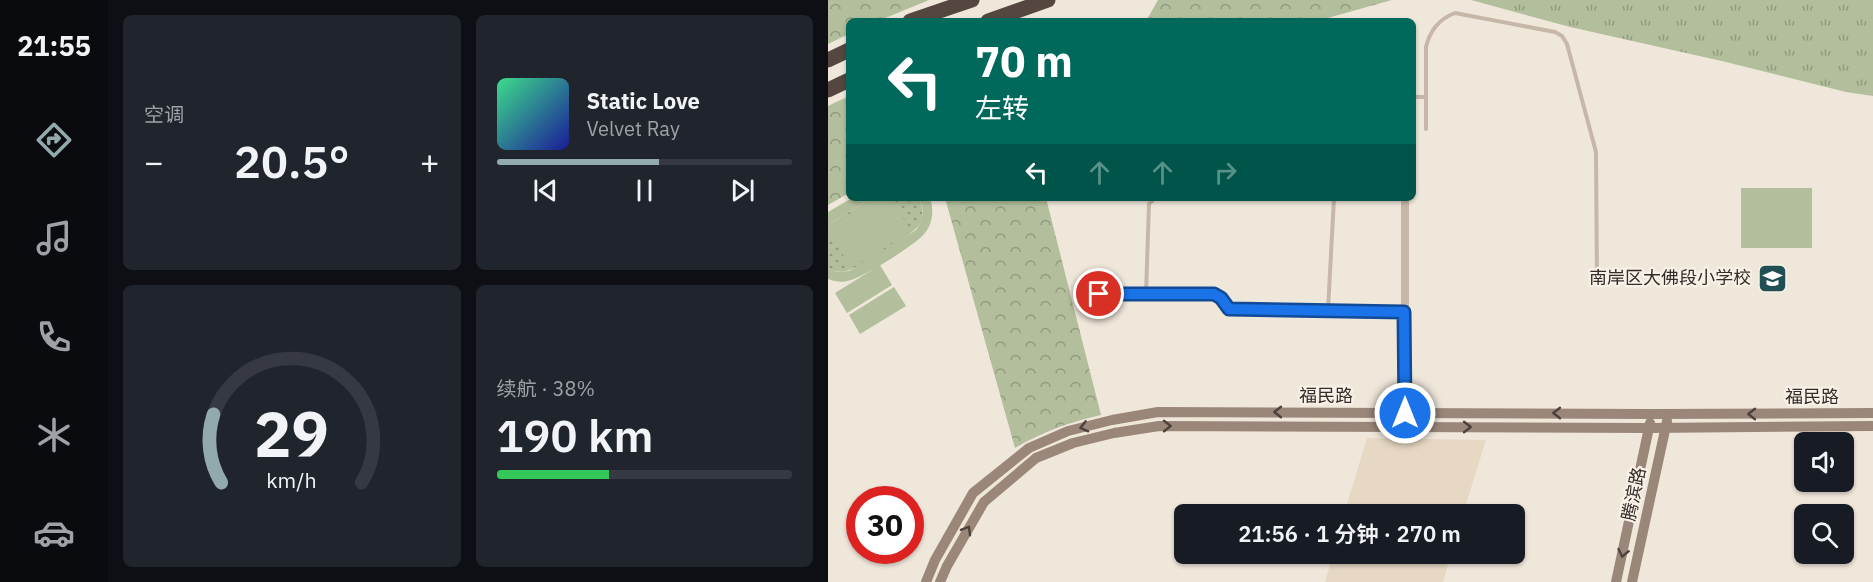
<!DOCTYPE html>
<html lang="zh">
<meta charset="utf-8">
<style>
:root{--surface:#171b24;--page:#20242c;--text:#f1f3f6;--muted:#9ea1a6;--line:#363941;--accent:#93aaad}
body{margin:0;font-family:"IBM Plex Sans","Noto Sans SC",sans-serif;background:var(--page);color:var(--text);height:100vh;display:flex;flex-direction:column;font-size:22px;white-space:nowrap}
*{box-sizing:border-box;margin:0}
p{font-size:20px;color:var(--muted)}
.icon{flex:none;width:33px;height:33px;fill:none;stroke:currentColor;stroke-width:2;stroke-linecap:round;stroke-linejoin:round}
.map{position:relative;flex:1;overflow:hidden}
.drawer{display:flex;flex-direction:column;gap:15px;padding:15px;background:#0d0f14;width:720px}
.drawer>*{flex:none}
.guide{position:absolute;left:18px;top:18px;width:570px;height:183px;border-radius:9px;box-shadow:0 2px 4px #0004;background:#00695c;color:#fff;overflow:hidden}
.tools{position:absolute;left:966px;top:432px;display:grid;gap:12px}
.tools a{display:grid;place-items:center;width:60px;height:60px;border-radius:9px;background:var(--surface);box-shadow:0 2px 4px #0004;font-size:30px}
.speed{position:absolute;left:18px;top:486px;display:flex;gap:12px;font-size:30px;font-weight:700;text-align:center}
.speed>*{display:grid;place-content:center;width:78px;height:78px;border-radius:50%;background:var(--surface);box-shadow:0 2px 4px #0004;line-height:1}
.speed .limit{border:9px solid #d22;background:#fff;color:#111}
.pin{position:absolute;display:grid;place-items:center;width:51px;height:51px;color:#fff;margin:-26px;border:3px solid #fff;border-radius:50%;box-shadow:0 2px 6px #0007}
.me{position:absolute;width:66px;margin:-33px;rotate:0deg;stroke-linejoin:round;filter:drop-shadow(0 0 4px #0008)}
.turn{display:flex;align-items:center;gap:21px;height:126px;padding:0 30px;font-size:27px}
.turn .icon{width:78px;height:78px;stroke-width:2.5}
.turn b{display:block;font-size:42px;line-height:51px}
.lanes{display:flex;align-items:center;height:57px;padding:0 30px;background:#0003;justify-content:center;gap:30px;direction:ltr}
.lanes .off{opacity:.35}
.big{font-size:45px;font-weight:600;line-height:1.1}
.drawer .widget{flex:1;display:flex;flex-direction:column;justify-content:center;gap:9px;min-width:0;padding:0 21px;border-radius:9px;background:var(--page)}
.drawer .dial{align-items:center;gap:0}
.dial svg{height:156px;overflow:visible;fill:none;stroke:var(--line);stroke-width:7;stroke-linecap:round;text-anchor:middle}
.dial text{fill:var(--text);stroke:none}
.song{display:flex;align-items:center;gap:18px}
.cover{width:72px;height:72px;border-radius:9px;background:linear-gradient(135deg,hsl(150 70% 55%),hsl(240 70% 35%))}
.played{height:6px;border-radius:3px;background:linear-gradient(90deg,var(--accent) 55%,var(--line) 55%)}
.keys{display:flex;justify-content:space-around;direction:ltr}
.heat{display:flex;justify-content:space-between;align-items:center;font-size:33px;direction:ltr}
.charge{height:9px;border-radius:4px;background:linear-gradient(90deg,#34c759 38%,var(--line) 0)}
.drawer .tiles{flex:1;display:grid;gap:15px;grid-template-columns:repeat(2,1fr)}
.trip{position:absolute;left:346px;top:504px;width:351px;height:60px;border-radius:9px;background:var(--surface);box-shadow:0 2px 4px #0004;font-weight:600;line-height:60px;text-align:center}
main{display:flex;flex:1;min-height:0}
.dock{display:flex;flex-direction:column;width:108px;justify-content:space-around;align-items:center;background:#090b0e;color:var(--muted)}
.dock .icon{width:42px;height:42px}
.dock .current{color:var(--accent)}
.dock b{font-size:27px;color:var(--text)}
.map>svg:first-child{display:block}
</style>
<main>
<nav class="dock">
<b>21:55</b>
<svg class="icon current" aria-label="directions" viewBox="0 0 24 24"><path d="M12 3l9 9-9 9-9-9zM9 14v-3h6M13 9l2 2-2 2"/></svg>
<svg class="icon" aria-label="music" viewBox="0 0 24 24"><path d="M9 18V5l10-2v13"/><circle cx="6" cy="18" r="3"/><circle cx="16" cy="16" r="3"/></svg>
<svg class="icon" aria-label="phone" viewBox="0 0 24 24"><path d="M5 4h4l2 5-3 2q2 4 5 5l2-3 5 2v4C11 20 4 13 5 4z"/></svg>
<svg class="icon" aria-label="climate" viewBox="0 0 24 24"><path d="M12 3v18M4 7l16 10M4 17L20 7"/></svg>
<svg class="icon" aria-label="car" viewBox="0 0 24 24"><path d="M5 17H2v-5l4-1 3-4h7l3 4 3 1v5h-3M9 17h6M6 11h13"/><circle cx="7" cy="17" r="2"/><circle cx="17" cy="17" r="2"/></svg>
</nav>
<section class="drawer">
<div class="tiles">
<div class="widget"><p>空调</p>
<div class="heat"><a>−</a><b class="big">20.5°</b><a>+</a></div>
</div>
<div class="widget">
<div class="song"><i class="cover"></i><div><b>Static Love</b><p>Velvet Ray</p></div></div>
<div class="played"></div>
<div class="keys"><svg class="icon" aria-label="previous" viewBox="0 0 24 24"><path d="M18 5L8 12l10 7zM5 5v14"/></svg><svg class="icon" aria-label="pause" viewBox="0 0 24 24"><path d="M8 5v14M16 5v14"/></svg><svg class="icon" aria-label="next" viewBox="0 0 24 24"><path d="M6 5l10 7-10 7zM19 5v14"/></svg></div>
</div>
<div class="widget dial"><svg viewBox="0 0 100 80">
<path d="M14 69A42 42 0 1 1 86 69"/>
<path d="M14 69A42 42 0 0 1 10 34" stroke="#93aaad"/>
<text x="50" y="56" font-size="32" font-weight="700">29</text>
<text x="50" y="72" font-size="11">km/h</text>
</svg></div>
<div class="widget"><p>续航 · 38%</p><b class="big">190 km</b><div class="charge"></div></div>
</div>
</section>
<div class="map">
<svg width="1045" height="582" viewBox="0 0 1045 582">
<defs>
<pattern id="grass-dots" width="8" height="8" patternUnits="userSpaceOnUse" patternTransform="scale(1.5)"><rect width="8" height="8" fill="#b2be9c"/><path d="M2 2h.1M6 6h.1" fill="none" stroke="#929b7f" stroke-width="1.8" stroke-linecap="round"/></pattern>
<pattern id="forest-crowns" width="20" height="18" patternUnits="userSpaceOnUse" patternTransform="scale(1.5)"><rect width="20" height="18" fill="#b2be9c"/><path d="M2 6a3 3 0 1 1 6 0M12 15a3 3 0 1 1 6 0" fill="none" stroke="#929b7f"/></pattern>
<pattern id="park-tufts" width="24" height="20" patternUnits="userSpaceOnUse" patternTransform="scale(1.5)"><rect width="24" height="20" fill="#b2be9c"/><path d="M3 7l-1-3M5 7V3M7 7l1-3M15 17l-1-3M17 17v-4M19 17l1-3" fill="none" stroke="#929b7f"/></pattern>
</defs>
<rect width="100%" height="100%" fill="#f0e7db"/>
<!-- grass -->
<path fill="url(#grass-dots)" d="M44 198H91C95 207 96 216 91 225 86 234 29 269 18 271 11 273 6 271 0 268V225Z"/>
<!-- forest -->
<g fill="url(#forest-crowns)">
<path d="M0 0H101L50 21H21V34L0 44Z"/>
<path d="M330 0H564L489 21H318Z"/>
<path d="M21 96V193L0 205V106Z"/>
<path d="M117 198H218L273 415C239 423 217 431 187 448Z"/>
</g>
<!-- park -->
<path fill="url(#park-tufts)" d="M643 0H1045V96L1018 92 898 62 742 27Z"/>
<!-- pitch -->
<g fill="#b2be9c">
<rect x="913" y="188" width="71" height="60"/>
<path d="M24 198H44L0 225V212Z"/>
<path d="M48 198H63L83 231 23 268 0 230V227Z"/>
<path d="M91 198H102C106 210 105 223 97 233 89 244 37 276 23 280 15 283 8 282 0 279V268L9 272 21 271 88 230C95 220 97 209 91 198Z"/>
<path d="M52 265 64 285 19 313 7 293Z"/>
<path d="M66 287 78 306 32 334 21 315Z"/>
</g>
<!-- plaza -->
<g fill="#e7d8c3">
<path d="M539 438 658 440 635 514H516Z"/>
<path d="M505 554H623L615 582H497Z"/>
</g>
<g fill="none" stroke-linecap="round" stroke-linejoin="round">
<!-- lane -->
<g stroke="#c7b7a8" stroke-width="4">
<path d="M585 97H598"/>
<path d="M598 129V47C602 30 611 19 627 13L727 32 734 36 739 44 768 152 769 282"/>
<path d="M248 294H385L393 298 401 309 576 311"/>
<path d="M318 294 321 204 327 198"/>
<path d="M500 310 506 198"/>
</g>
<!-- street -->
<path stroke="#c7b7a8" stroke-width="8" d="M577 427V198"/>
<!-- secondary -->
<g stroke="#9b867a" stroke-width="10">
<path d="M98 582 107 560 145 493 201 448 240 431 284 420 330 412 824 414 1045 413"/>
<path d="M112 582 119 566 156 502 208 458 245 443 286 433 331 426 821 428 1045 426"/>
<path d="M788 582 822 423"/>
<path d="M804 582 839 421"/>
</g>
<!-- highway -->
<g stroke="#55463f" stroke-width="15">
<path d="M82 21 144 0"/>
<path d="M160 21 220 0"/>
<path d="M0 60 21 50"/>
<path d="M0 90 21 80"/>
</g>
</g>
<!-- one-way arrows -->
<defs><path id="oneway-chevron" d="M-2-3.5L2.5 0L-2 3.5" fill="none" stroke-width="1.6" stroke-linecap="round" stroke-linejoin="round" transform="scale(1.5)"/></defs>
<g stroke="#4e423c">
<use href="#oneway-chevron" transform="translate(450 412) rotate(-180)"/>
<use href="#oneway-chevron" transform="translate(729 413) rotate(-180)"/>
<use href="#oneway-chevron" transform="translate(924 414) rotate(180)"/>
<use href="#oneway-chevron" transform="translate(339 426) rotate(-1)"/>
<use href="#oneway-chevron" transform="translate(256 427) rotate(166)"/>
<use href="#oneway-chevron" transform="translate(639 427)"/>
<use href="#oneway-chevron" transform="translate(139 530) rotate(-60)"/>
<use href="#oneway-chevron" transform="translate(795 553) rotate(102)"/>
</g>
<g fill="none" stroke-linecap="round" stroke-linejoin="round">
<defs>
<path id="route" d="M271 294H386L393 298 401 309 576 312 577 413"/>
</defs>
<!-- route casing -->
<use href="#route" stroke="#114b97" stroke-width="15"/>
<!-- route -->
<use href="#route" stroke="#1a73e8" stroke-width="10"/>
</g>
<!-- icons -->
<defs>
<symbol id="school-square" viewBox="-11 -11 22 22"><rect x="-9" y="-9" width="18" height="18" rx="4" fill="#205054" stroke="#f8f1e7"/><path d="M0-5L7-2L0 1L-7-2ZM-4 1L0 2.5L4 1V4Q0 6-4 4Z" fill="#fff"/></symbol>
</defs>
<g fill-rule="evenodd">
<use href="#school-square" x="928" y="262" width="33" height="33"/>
</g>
<g text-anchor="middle" stroke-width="4.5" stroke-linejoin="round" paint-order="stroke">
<!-- poi labels -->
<g font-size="18" fill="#352c28" stroke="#f8f1e7" text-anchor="end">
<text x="923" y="284">南岸区大佛段小学校</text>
</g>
<!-- street labels -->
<g font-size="18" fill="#352c28" stroke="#f8f1e7">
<text x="498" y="402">福民路</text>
<text x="984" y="403">福民路</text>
<text transform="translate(806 494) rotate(-78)" y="6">腾滨路</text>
</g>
</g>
</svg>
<div class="tools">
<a><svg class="icon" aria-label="sound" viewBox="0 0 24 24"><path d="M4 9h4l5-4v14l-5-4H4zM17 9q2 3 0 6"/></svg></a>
<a><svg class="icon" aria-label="search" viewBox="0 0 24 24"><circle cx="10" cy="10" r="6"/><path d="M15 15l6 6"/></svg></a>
</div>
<div class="speed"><div class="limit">30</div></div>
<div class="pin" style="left:271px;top:294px;background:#d93025"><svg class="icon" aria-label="arrive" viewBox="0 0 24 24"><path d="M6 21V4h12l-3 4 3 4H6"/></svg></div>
<svg class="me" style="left:577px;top:413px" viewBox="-20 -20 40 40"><circle r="17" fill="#1a73e8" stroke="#fff" stroke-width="3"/><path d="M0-11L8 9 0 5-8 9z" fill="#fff"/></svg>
<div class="trip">21:56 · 1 分钟 · 270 m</div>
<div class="guide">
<div class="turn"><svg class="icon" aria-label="left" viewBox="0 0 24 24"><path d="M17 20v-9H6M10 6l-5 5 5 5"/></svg><div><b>70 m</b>左转</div></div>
<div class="lanes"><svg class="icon" aria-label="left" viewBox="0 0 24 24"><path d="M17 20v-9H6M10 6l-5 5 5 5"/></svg><svg class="icon off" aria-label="ahead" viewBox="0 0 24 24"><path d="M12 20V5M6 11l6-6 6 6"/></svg><svg class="icon off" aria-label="ahead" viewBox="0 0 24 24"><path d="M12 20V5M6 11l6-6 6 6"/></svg><svg class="icon off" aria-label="right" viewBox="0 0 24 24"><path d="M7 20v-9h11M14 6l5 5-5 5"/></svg></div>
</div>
</div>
</main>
